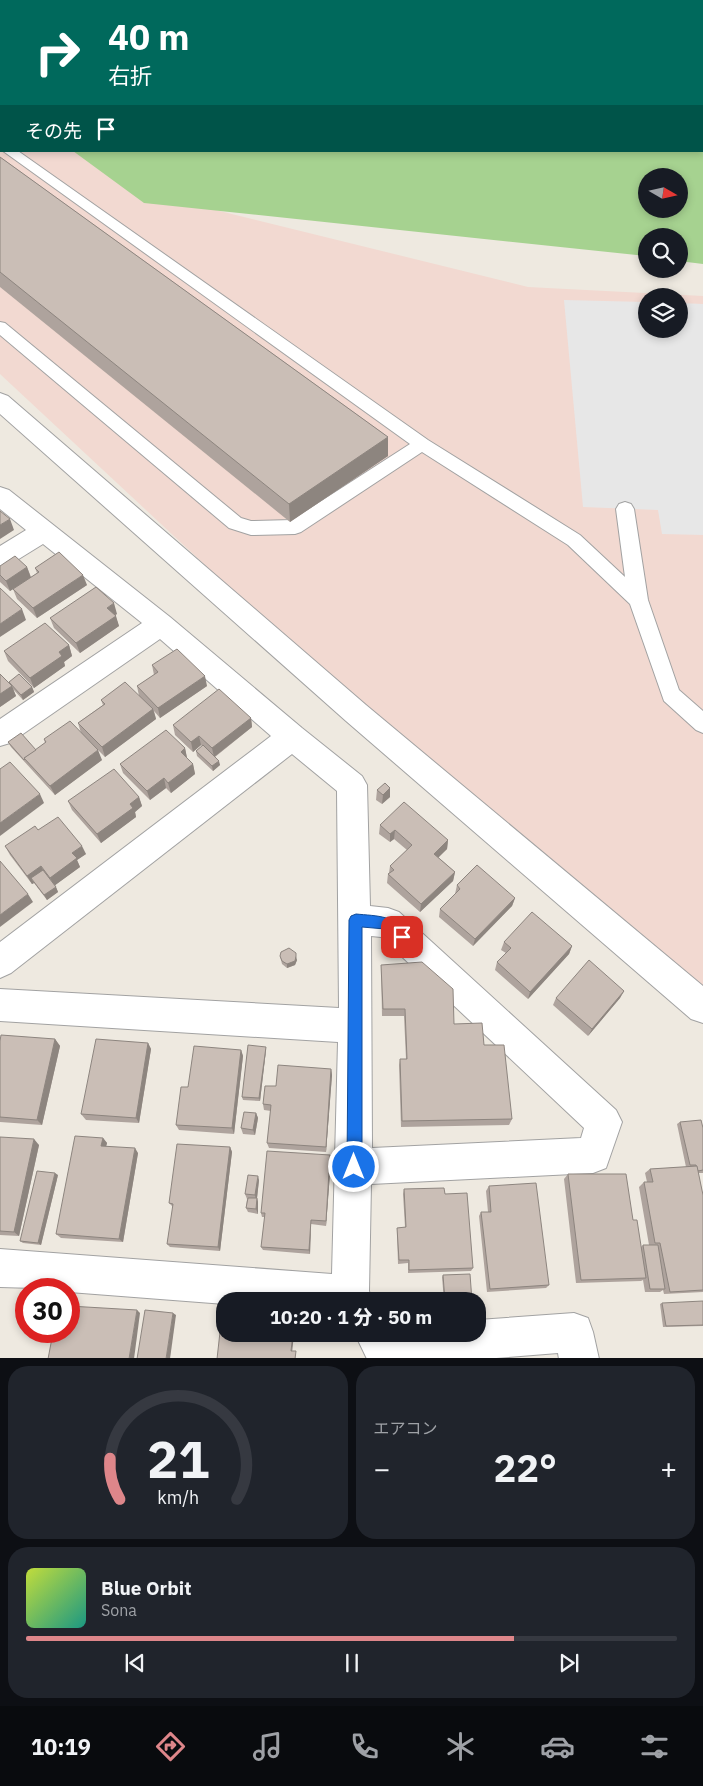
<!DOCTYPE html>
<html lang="ja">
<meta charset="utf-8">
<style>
:root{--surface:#171b24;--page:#20242c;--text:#f1f3f6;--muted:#9ea1a6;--line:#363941;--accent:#de868a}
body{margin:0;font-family:"IBM Plex Sans","Noto Sans JP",sans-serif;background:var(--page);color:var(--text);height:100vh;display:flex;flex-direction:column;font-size:19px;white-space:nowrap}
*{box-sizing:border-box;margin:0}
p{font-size:16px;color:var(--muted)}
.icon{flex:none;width:28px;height:28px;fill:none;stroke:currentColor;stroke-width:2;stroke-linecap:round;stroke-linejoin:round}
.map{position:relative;height:1358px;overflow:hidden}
.drawer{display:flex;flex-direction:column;gap:8px;padding:8px;background:#0d0f14;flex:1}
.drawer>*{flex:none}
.top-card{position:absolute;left:0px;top:0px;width:704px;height:152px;box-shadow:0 2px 8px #0003;background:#00695c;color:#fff;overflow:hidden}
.needle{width:32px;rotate:99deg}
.controls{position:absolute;left:638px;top:168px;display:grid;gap:10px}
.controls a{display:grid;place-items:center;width:50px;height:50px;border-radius:50%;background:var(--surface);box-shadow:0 2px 8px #0003;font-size:25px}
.speed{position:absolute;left:15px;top:1278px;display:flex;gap:10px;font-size:25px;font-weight:700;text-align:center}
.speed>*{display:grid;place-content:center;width:65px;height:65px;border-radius:50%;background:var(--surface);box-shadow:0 2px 8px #0003;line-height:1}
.speed .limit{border:8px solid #d22;background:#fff;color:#111}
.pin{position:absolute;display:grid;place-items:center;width:42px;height:42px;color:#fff;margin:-21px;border-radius:10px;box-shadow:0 2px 8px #0006}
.me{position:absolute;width:55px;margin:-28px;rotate:0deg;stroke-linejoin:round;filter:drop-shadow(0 0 4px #0008)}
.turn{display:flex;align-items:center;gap:18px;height:105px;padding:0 25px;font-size:22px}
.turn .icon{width:65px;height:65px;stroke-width:2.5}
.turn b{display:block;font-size:35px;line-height:42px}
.then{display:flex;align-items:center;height:48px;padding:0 25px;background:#0003;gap:10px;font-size:19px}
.big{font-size:38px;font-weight:800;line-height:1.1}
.drawer .tile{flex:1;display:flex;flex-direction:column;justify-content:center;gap:8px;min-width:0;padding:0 18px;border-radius:20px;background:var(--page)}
.drawer .dial{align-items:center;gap:0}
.dial svg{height:130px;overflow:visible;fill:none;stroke:var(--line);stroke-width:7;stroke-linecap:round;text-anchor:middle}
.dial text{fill:var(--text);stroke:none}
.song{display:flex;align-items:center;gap:15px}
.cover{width:60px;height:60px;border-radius:8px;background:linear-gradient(135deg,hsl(70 70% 55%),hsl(170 70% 35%))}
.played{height:5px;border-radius:2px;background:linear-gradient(90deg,var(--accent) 75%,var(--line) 75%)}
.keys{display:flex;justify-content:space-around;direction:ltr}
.heat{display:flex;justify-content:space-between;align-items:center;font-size:28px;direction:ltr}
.drawer .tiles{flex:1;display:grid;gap:8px;grid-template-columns:1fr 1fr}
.tile:last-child{grid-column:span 2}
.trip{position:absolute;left:216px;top:1292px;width:270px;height:50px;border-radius:20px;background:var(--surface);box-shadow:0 2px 8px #0003;font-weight:800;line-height:50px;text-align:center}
.tabs{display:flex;height:80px;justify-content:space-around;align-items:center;background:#090b0e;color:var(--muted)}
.tabs .icon{width:35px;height:35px}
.tabs .active{color:var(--accent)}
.tabs b{font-size:22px;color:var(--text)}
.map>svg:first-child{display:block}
</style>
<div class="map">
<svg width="703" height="1359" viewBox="0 0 703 1359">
<rect width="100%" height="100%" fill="#eee9e0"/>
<!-- military -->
<path fill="#f2d9d1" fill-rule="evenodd" d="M0 90 1 151H91L155 195 528 287 703 296V998L234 592 0 374ZM646 296H679V329H646Z"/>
<!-- forest -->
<path fill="#a6d290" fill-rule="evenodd" d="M0 0H703V264L679 261V236H646V256L144 203 73 151H702V1H1V99ZM646 176H679V209H646Z"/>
<!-- parking -->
<path fill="#e7e7e7" d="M564 300 646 302V329H679V303L703 304V535L662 534 658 510 583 507Z"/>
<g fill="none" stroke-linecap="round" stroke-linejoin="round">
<defs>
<path id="service" d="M3 151H18L428 440 580 535 625 577 616 509 619 504 625 502 631 504 634 509 648 600 679 690 703 711V733L696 730 664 701 630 604 568 545 422 452 301 532 295 534 251 535 229 528 0 335V322L5 323 241 518 251 521 292 520 410 444Z"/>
<g id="minor">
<path d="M0 393 8 396 366 705 703 986V1023L691 1019 346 721 0 414Z"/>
<path d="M0 487 9 490 170 617 302 728 362 776 367 785 370 906 388 908 399 912 616 1110 622 1122 606 1168 593 1173 371 1184 369 1291 373 1301H225V1304L69 1292V1289L0 1287V1249L332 1274 338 1042 0 1021V989L339 1008 337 791 292 754 11 973 0 978V942L271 736 160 639 10 743 0 746V719L142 623 43 544 9 565 0 568V546L26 530 0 509ZM371 936 381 937 584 1128 581 1138 372 1148Z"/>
<path d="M574 1313 588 1318 593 1332 599 1359H559L558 1353 484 1359H367L355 1334H478V1320Z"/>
</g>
</defs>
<!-- service casing -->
<use href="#service" stroke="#a2a2a2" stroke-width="2"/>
<!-- minor casing -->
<use href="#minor" stroke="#a2a2a2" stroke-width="2"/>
<!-- service -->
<use href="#service" fill="#fff" fill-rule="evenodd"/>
<!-- minor -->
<use href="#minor" fill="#fff" fill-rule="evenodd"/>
</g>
<!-- wall -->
<g fill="#aea39d">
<path d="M0 157 388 437V456L290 522 0 287Z"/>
<path d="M0 566 27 567 31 577 37 573 35 568 87 585 37 618 17 599 13 589 10 591 0 582Z"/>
<path d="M117 614 115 615 119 626 80 653 54 628 50 618Z"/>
<path d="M69 645 72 656 64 662 65 666 34 688 8 661 4 651Z"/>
<path d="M152 665 207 686 160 718 154 711 156 719 105 757 81 733 78 723 103 705 101 700 139 696 137 686 154 675Z"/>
<path d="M0 674 10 684 9 682 32 687 34 692 23 700 13 689 16 696 0 707Z"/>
<path d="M251 718 252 727 215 757 220 765 213 771 197 756 196 751 202 746 201 745 193 752 175 735 173 725Z"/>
<path d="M44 739 102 760 55 795 11 747 8 742 36 750 45 743Z"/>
<path d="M185 748 187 758 193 764 195 774 171 793 166 788 150 800 123 773 120 764Z"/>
<path d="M390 788V797L382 804 376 800 377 790Z"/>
<path d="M139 797 142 806 135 812 136 817 101 843 72 810 68 801Z"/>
<path d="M380 825 448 840 447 849 438 857 455 872 453 881 420 912 387 883 388 874 389 873 390 866 407 850 394 839 390 842 379 834Z"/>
<path d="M38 830 86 854 77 860 80 867 55 885 58 892 47 900 34 883 32 884 10 855 5 846Z"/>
<path d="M457 885 515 898 512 906 473 946 439 917 440 909 455 894Z"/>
<path d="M504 942 572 946 569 954 528 999 495 970 497 962 506 953 501 950Z"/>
<path d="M280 956 297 960 295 965 287 968 282 964Z"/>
<path d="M381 965 454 1024 484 1045 512 1119 509 1125 401 1127 399 1065 400 1059H406L404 1016H382Z"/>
<path d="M624 991 620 998 588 1036 553 1005 556 998Z"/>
<path d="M55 1039 60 1046 42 1125 0 1122V1041Z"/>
<path d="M148 1043 151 1049 139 1123 86 1120 81 1114Z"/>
<path d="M266 1047V1050L260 1101 243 1100 242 1097Z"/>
<path d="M241 1050 243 1056 234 1134 179 1130 176 1125 188 1087Z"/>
<path d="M331 1069 332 1075 326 1152 269 1148 267 1143 271 1111 264 1110 263 1104Z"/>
<path d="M256 1113 258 1118 255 1135 243 1134 241 1128Z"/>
<path d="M680 1122 703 1128V1173H698L703 1195V1292L664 1294 663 1290 660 1292H645L643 1280 641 1281 576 1283 564 1179 568 1174 633 1220 641 1247 643 1245H649L639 1187 644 1182H647L645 1173 650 1169 686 1167 677 1124Z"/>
<path d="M0 1137 39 1145 19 1236 0 1235Z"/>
<path d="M103 1138 107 1143 106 1146 138 1153 123 1242 61 1238 56 1234Z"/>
<path d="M230 1147 232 1152 220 1251 170 1247 167 1244 173 1207 169 1203Z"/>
<path d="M330 1155 331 1160 326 1226 311 1224 310 1254 263 1250 261 1247 265 1217H262L261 1213Z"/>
<path d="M58 1175 41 1245 23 1243 20 1241Z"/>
<path d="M259 1180 257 1198 258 1202V1214L248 1212 246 1208 247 1199 245 1194Z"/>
<path d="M489 1186 549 1285 546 1288 487 1292 479 1216 481 1212H488L486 1191Z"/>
<path d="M404 1189 445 1194 473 1268 471 1271 408 1273V1263L398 1264 397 1232V1228L405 1227 403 1194Z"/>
<path d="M443 1275 472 1301H444L442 1277Z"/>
<path d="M662 1303H703V1326L663 1327 660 1304Z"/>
<path d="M140 1313 52 1340 40 1339 35 1337Z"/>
</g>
<!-- shaded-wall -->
<g fill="#8d857f">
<path d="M388 437V456L290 522 289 504Z"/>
<path d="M10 519 14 530 0 539V525Z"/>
<path d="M27 567 31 578 10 591 6 581Z"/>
<path d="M83 575 87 585 37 618 33 608Z"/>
<path d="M114 603 117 614 110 618 107 608Z"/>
<path d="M22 609 26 620 0 637V624Z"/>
<path d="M116 616 119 626 80 653 76 643Z"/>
<path d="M69 645 72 656 64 662 65 666 34 688 30 678 59 652Z"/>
<path d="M205 676 207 686 160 718 158 708Z"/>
<path d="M12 686 16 696 0 707V694Z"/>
<path d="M32 687 34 692 23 700 21 695Z"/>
<path d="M153 709 156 719 105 757 102 747Z"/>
<path d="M251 718 252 727 214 757 212 748Z"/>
<path d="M199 736 201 745 193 752 191 742Z"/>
<path d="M185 748 187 758 181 752Z"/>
<path d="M98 750 102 760 55 795 50 786Z"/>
<path d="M219 761 220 765 213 771 212 766Z"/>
<path d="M193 764 195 774 171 793 168 783Z"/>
<path d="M164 778 166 788 150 800 147 791Z"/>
<path d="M390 788V797L382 804 383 795Z"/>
<path d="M40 794 44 803 0 836V823Z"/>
<path d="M139 797 142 806 135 812 136 817 101 843 97 834 130 804Z"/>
<path d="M395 830 394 839 390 842V834Z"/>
<path d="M448 840 447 849 433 863 434 854Z"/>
<path d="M82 846 86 854 77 860 80 867 54 886 50 878 72 853Z"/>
<path d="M41 866 45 874 31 878 34 883 32 884 27 876Z"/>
<path d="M455 872 453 881 420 912 421 904Z"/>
<path d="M56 887 58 892 47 900 44 895Z"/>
<path d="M28 894 33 902 0 927V915Z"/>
<path d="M515 898 512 906 473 946 475 939Z"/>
<path d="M572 946 569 954 528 999 530 992Z"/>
<path d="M296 956 297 960 295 965 287 968V964Z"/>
<path d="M624 991 620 998 588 1036 592 1029Z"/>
<path d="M55 1039 60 1046 42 1125 37 1120Z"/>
<path d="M148 1043 151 1049 139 1123 136 1118Z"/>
<path d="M266 1047V1050L260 1101 259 1098Z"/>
<path d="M241 1050 243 1056 234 1134 232 1128Z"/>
<path d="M331 1069 332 1075 326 1152V1147Z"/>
<path d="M256 1113 258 1118 255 1135 253 1130Z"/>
<path d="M103 1138 107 1143 105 1151 101 1146Z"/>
<path d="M34 1139 39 1145 19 1236 14 1232Z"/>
<path d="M230 1147 232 1152 220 1251 218 1247Z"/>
<path d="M135 1148 138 1153 123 1242 119 1239Z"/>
<path d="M330 1155 331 1160 326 1226V1221Z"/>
<path d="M55 1173 58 1175 41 1245 38 1243Z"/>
<path d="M258 1176 259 1180 257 1198 258 1202V1214L256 1209V1200L255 1195Z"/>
<path d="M311 1220V1224L310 1254 309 1250Z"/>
<path d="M137 1310 140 1313 134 1359H129Z"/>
<path d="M173 1313 176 1315 170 1359H166Z"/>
<path d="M293 1334H294L292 1353 291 1351Z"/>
</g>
<!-- building -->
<g fill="#cabeb6" stroke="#8d857f">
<path d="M0 157 388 437 289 504 0 272Z"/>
<path d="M0 511 10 519 0 525Z"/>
<path d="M59 552 83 575 33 608 13 589 39 572 35 568Z"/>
<path d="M15 556 27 567 6 581 0 575V566Z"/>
<path d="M96 587 114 603 107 608 116 616 76 643 50 618Z"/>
<path d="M0 588 22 609 0 624Z"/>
<path d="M45 623 69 645 59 652 62 656 30 678 4 651Z"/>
<path d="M177 649 205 676 158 708 137 686 158 672 152 665Z"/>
<path d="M0 674 12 686 0 694Z"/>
<path d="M19 674 32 687 21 695 9 682Z"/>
<path d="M125 682 153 709 102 747 78 723 105 704 101 700Z"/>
<path d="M219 689 251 718 212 748 199 736 191 742 173 725Z"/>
<path d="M70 721 98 750 50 786 24 758 46 742 44 739Z"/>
<path d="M166 730 185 748 181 752 193 764 168 783 164 778 147 791 120 764Z"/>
<path d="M21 733 36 750 24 758 25 759 24 760 8 742Z"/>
<path d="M203 745 219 761 212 766 196 751Z"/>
<path d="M10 762 40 794 0 823V769Z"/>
<path d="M114 769 139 797 130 804 133 808 97 834 68 801Z"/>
<path d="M385 783 390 788 383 795 377 790Z"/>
<path d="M404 802 448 840 434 854 455 872 421 904 388 874 394 870 390 866 412 845 395 830 390 834 380 825Z"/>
<path d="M58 817 82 846 72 853 77 858 50 878 41 866 27 876 5 846 35 826 38 830Z"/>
<path d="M0 861 28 894 0 915Z"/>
<path d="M477 865 515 898 475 939 440 909 460 889 457 885Z"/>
<path d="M43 870 56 887 44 895 31 878Z"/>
<path d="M532 912 572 946 530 992 497 962 511 948 504 942Z"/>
<path d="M289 948 296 953V956L295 961 287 964 282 961 280 956 281 952Z"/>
<path d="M589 960 624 991 592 1029 556 998Z"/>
<path d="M422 962 453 989 454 1024 482 1023 484 1045H504L512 1119 402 1121 400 1059H407L405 1009H383L381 965Z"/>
<path d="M1 1035 55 1039 37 1120 0 1117V1041Z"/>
<path d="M96 1039 148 1043 136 1118 81 1114Z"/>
<path d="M248 1045 266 1047 259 1098 242 1097Z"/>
<path d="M194 1046 241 1050 232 1128 176 1125 181 1087H188Z"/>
<path d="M278 1065 331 1069 326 1147 267 1143 271 1105 263 1104 265 1086H276Z"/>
<path d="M244 1112 256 1113 253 1130 241 1128Z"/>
<path d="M701 1120 703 1128V1170L698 1171 696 1165H690L680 1122Z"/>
<path d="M75 1136 103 1138 101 1146 135 1148 119 1239 56 1234Z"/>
<path d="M0 1137 34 1139 14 1232 0 1231Z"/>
<path d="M177 1144 230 1147 218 1247 167 1244 173 1204 169 1203Z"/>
<path d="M267 1151 330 1155 326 1221 311 1220 309 1250 261 1247 265 1213H261Z"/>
<path d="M697 1166 703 1195V1290L670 1292 660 1243H655L644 1182H653L650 1169Z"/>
<path d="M37 1171 55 1173 38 1243 20 1241Z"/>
<path d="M568 1174H626L633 1220H637L646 1278 581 1280Z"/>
<path d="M248 1175 258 1176 255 1195 245 1194Z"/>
<path d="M536 1183 549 1285 490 1289 481 1212H491L489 1186Z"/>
<path d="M444 1188 445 1194 467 1193 473 1268 409 1270V1260H399L397 1228 406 1227 404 1189Z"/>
<path d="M248 1198H257L256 1209 246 1208Z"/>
<path d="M643 1245H658L665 1289H650Z"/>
<path d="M470 1274 472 1301H445L443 1275Z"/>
<path d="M703 1301V1325L666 1326 662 1303Z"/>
<path d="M69 1306 137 1310 129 1359H48L52 1338 35 1337 36 1331H69Z"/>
<path d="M145 1310 173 1313 166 1359H137Z"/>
<path d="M221 1323H225V1334H293L291 1351H296L295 1359H217Z"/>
</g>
<!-- route -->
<path fill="#1a73e8" stroke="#114b97" d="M356 914C376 916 399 915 409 937L407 941 402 943 385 929 362 927V1167L360 1172 354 1174 349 1172 347 1167 349 920 351 916Z"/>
</svg>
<div class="controls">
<a><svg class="needle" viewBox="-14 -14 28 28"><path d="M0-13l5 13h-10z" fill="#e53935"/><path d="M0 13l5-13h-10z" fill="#9ea1a6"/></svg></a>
<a><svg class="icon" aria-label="search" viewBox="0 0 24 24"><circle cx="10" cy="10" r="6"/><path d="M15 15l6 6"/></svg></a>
<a><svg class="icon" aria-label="layers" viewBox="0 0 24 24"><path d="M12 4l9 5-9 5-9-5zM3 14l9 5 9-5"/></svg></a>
</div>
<div class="speed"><div class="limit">30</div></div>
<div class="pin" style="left:402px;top:937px;background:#d93025"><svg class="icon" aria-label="arrive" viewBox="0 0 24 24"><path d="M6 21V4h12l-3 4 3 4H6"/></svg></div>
<svg class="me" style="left:354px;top:1167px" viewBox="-20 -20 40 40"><circle r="17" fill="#1a73e8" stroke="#fff" stroke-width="3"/><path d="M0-11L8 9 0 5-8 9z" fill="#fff"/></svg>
<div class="trip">10:20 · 1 分 · 50 m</div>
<div class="top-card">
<div class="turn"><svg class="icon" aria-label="right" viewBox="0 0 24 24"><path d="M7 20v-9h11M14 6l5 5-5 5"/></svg><div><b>40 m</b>右折</div></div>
<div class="then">その先<svg class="icon" aria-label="arrive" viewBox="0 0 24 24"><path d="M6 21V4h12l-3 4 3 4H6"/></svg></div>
</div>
</div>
<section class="drawer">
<div class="tiles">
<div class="tile dial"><svg viewBox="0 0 100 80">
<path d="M14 69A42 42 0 1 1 86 69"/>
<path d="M14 69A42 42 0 0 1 8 44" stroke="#de868a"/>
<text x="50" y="56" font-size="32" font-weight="700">21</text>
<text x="50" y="72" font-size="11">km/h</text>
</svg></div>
<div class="tile"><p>エアコン</p>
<div class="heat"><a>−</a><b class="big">22°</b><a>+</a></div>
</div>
<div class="tile">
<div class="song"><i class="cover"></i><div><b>Blue Orbit</b><p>Sona</p></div></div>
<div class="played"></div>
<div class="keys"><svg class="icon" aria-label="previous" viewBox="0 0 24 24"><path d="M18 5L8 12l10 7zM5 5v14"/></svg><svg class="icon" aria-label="pause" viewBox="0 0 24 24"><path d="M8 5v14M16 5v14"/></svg><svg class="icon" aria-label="next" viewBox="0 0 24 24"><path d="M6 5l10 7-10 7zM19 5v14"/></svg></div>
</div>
</div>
</section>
<nav class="tabs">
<b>10:19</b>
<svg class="icon active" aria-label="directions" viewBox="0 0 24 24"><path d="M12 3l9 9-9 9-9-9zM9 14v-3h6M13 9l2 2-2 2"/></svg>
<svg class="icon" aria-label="music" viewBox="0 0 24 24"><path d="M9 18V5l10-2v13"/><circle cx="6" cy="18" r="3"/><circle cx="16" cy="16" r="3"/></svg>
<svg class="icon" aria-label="phone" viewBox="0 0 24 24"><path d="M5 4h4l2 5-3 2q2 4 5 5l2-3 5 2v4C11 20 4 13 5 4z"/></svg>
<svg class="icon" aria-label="climate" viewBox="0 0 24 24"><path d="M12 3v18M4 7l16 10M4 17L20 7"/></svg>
<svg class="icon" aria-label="car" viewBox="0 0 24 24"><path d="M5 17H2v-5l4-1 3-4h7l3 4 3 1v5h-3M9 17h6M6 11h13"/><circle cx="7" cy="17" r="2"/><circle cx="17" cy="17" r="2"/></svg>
<svg class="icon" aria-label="filters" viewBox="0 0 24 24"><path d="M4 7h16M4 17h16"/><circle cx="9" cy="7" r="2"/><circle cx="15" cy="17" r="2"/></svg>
</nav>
